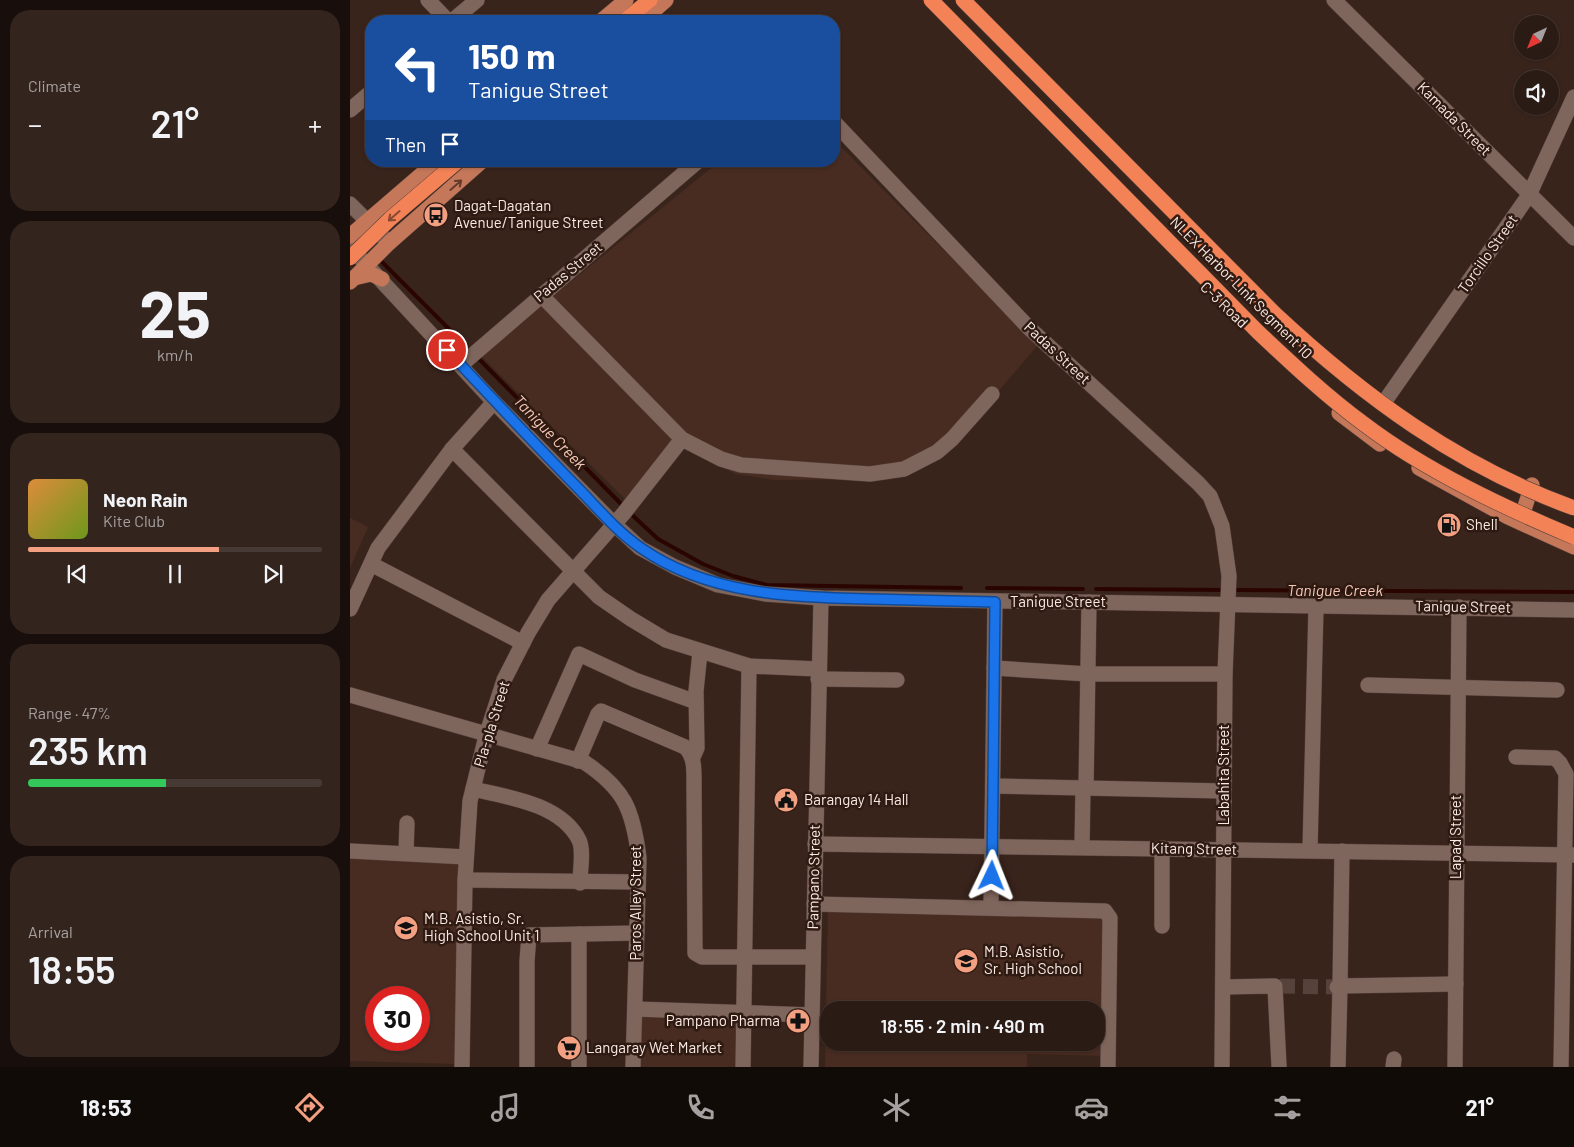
<!DOCTYPE html>
<meta charset="utf-8">
<style>
:root{--surface:#2b1b15;--page:#33241e;--text:#f1f3f6;--muted:#a6a1a0;--line:#473934;--accent:#f2a081}
body{margin:0;font-family:Barlow,sans-serif;background:var(--page);color:var(--text);height:100vh;display:flex;flex-direction:column;font-size:19px;white-space:nowrap}
*{box-sizing:border-box;margin:0}
p{font-size:16px;color:var(--muted)}
.icon{flex:none;width:28px;height:28px;fill:none;stroke:currentColor;stroke-width:2;stroke-linecap:round;stroke-linejoin:round}
.map{position:relative;flex:1;overflow:hidden}
.panel{display:flex;flex-direction:column;gap:10px;padding:10px;background:#180f0c;width:350px}
.panel>*{flex:none}
.guide{position:absolute;left:15px;top:15px;width:475px;height:152px;border-radius:20px;box-shadow:0 1px 4px #0004,0 0 0 1px var(--line);background:#1a4fa0;color:#fff;overflow:hidden}
.needle{width:32px;rotate:223deg}
.buttons{position:absolute;left:1164px;top:15px;display:grid;gap:10px}
.buttons a{display:grid;place-items:center;width:45px;height:45px;border-radius:50%;background:var(--surface);box-shadow:0 1px 4px #0004,0 0 0 1px var(--line);font-size:25px}
.speed{position:absolute;left:15px;top:986px;display:flex;gap:10px;font-size:25px;font-weight:700;text-align:center}
.speed>*{display:grid;place-content:center;width:65px;height:65px;border-radius:50%;background:var(--surface);box-shadow:0 1px 4px #0004,0 0 0 1px var(--line);line-height:1}
.speed .limit{border:8px solid #d22;background:#fff;color:#111}
.pin{position:absolute;display:grid;place-items:center;width:42px;height:42px;color:#fff;margin:-21px;border:2px solid #fff;border-radius:50%;box-shadow:0 1px 5px #0007}
.me{position:absolute;width:55px;margin:-28px;rotate:2deg;stroke-linejoin:round;filter:drop-shadow(0 0 4px #0008)}
.turn{display:flex;align-items:center;gap:18px;height:105px;padding:0 20px;font-size:22px}
.turn .icon{width:65px;height:65px;stroke-width:2.5}
.turn b{display:block;font-size:35px;line-height:42px}
.then{display:flex;align-items:center;height:48px;padding:0 20px;background:#0003;gap:10px;font-size:19px}
.big{font-size:38px;font-weight:600;line-height:1.1}
.panel .widget{flex:1;display:flex;flex-direction:column;justify-content:center;gap:8px;min-width:0;padding:0 18px;border-radius:20px;background:var(--page)}
.panel .dial{align-items:center;gap:0}
.dial b{font-size:65px;line-height:1}
.song{display:flex;align-items:center;gap:15px}
.cover{width:60px;height:60px;border-radius:8px;background:linear-gradient(135deg,hsl(30 70% 55%),hsl(80 70% 35%))}
.played{height:5px;border-radius:2px;background:linear-gradient(90deg,var(--accent) 65%,var(--line) 65%)}
.keys{display:flex;justify-content:space-around;direction:ltr}
.heat{display:flex;justify-content:space-between;align-items:center;font-size:28px;direction:ltr}
.charge{height:8px;border-radius:4px;background:linear-gradient(90deg,#34c759 47%,var(--line) 0)}
.trip{position:absolute;left:470px;top:1001px;width:285px;height:50px;border-radius:20px;background:var(--surface);box-shadow:0 1px 4px #0004,0 0 0 1px var(--line);font-weight:600;line-height:50px;text-align:center}
.tabs{display:flex;height:80px;justify-content:space-around;align-items:center;background:#110b08;color:var(--muted)}
.tabs .icon{width:35px;height:35px}
.tabs .selected{color:var(--accent)}
.tabs b{font-size:22px;color:var(--text)}
main{display:flex;flex:1;min-height:0}
.map>svg:first-child{display:block}
</style>
<main>
<section class="panel">
<div class="widget"><p>Climate</p>
<div class="heat"><a>−</a><b class="big">21°</b><a>+</a></div>
</div>
<div class="widget dial"><b>25</b><p>km/h</p></div>
<div class="widget">
<div class="song"><i class="cover"></i><div><b>Neon Rain</b><p>Kite Club</p></div></div>
<div class="played"></div>
<div class="keys"><svg class="icon" aria-label="previous" viewBox="0 0 24 24"><path d="M18 5L8 12l10 7zM5 5v14"/></svg><svg class="icon" aria-label="pause" viewBox="0 0 24 24"><path d="M8 5v14M16 5v14"/></svg><svg class="icon" aria-label="next" viewBox="0 0 24 24"><path d="M6 5l10 7-10 7zM19 5v14"/></svg></div>
</div>
<div class="widget"><p>Range · 47%</p><b class="big">235 km</b><div class="charge"></div></div>
<div class="widget"><p>Arrival</p><b class="big">18:55</b></div>
</section>
<div class="map">
<svg width="1224" height="1067" viewBox="0 0 1224 1067">
<rect width="100%" height="100%" fill="#39241c"/>
<!-- built -->
<g fill="#482c21" fill-rule="evenodd">
<path d="M484 140 688 345 599 449 517 479 425 480 385 474 331 445 285 509 130 355 370 161H484Z"/>
<path d="M0 518 18 527 0 568Z"/>
<path d="M0 856 113 859 109 1064 0 1061ZM26 998H69V1040H26Z"/>
<path d="M478 906 756 912 755 1056 677 1054V1067H475ZM479 1010H746V1042H479Z"/>
<path d="M289 1011 391 1015 390 1067H287Z"/>
</g>
<g fill="none" stroke-linecap="round" stroke-linejoin="round">
<!-- stream -->
<g stroke="#2a0500" stroke-width="4">
<path d="M32 262 116 346"/>
<path d="M129 359 272 505"/>
<path d="M280 513 308 539 353 564 383 576 417 585 611 588"/>
<path d="M637 588 733 589"/>
<path d="M746 589 876 590"/>
<path d="M883 590 1224 592"/>
</g>
<!-- minor-tunnel -->
<path stroke="#56423a" stroke-width="15" stroke-dasharray="15 8" stroke-linecap="butt" d="M930 986 987 987"/>
<defs>
<g id="minor">
<path d="M78 0 98 21"/>
<path d="M984 0 1224 238"/>
<path d="M102 21 127 0"/>
<path d="M0 110 21 92"/>
<path d="M484 122 679 328 848 483 860 496 872 526 879 576 875 674 872 1067"/>
<path d="M0 204 39 243"/>
<path d="M0 247 144 402 264 524 290 548 325 567 368 585 415 594 471 598 1224 610"/>
<path d="M191 295 332 439 371 459 391 465 520 474 554 469 587 452 602 439 642 394"/>
<path d="M111 365 348 161"/>
<path d="M1035 401 1179 195 1224 97"/>
<path d="M102 449 249 597 281 619 316 640 399 666 468 669"/>
<path d="M21 564 173 643"/>
<path d="M0 609 28 548 102 449 144 402"/>
<path d="M644 668 738 674H875"/>
<path d="M468 679 547 680"/>
<path d="M1018 685 1207 690"/>
<path d="M0 695 234 762C275 789 283 810 289 858L283 1067"/>
<path d="M187 749 229 654 285 680 346 702"/>
<path d="M343 757 347 748 346 691 350 652"/>
<path d="M1166 757 1205 758 1210 763 1216 774 1211 1067"/>
<path d="M228 761 248 714 251 711 335 747C345 757 344 770 344 784L345 953 352 957H463"/>
<path d="M643 786 873 791"/>
<path d="M736 788 739 602"/>
<path d="M123 789C158 797 211 804 229 840 234 850 230 871 230 883"/>
<path d="M465 844 1224 855"/>
<path d="M732 847 733 788"/>
<path d="M812 848V926"/>
<path d="M960 850 966 607"/>
<path d="M0 851 116 857"/>
<path d="M992 851 990 986 1106 984"/>
<path d="M56 853 57 823"/>
<path d="M115 880 288 882"/>
<path d="M464 904 755 911 760 918 758 1067"/>
<path d="M641 906 645 602"/>
<path d="M229 934V1067"/>
<path d="M874 987 925 986 929 1066"/>
<path d="M987 987 990 986 988 1067"/>
<path d="M285 1009 462 1015"/>
<path d="M112 1067 115 880 120 801 136 736 154 680 178 633 198 600 274 513 332 439"/>
<path d="M177 1067V961L179 935 287 933"/>
<path d="M393 1067 399 666"/>
<path d="M461 1067 471 598"/>
<path d="M1043 1067 1044 1059"/>
<path d="M1105 1067 1109 607"/>
</g>
<g id="major">
<path d="M251 21 276 0"/>
<path d="M292 21 316 0"/>
<path d="M0 236 87 161"/>
<path d="M4 278 21 274 32 279"/>
<path d="M0 282 39 243 132 161"/>
<path d="M989 413 1030 444"/>
<path d="M1069 468 1158 517 1224 547"/>
<path d="M1170 522 1182 485"/>
</g>
<path id="highway" d="M274 21 300 0"/>
</defs>
<!-- minor casing -->
<use href="#minor" stroke="#54413b" stroke-width="16"/>
<!-- major casing -->
<use href="#major" stroke="#54413b" stroke-width="16"/>
<!-- highway casing -->
<use href="#highway" stroke="#54413b" stroke-width="16"/>
<!-- minor -->
<use href="#minor" stroke="#7f665d" stroke-width="15"/>
<!-- major -->
<use href="#major" stroke="#c57759" stroke-width="15"/>
<!-- highway -->
<use href="#highway" stroke="#f38257" stroke-width="15"/>
<defs>
<g id="highway-bridge">
<path d="M581 0 908 332C942 364 976 396 1014 424 1076 471 1153 507 1224 537"/>
<path d="M613 0 924 313C1014 397 1108 466 1224 508"/>
<path d="M0 258 40 219 108 161"/>
</g>
</defs>
<!-- highway-bridge casing -->
<use href="#highway-bridge" stroke="#54413b" stroke-width="16" stroke-linecap="butt"/>
<!-- highway-bridge -->
<use href="#highway-bridge" stroke="#f38257" stroke-width="15"/>
</g>
<!-- one-way arrows -->
<defs><path id="oneway-shaft" d="M-6 0H5M1.5-3L5.5 0L1.5 3" fill="none" stroke-width="1.6" stroke-linecap="round" stroke-linejoin="round" transform="scale(1.25)"/></defs>
<use stroke="#643b2b" href="#oneway-shaft" transform="translate(106 185) rotate(-41)"/>
<use stroke="#874931" href="#oneway-shaft" transform="translate(44 216) rotate(139)"/>
<g fill="none" stroke-linecap="round" stroke-linejoin="round">
<defs>
<path id="route" d="M97 350C140 396 182 441 225 485 246 506 266 531 291 548 358 595 441 597 520 599 561 600 603 601 645 602L642 876"/>
</defs>
<!-- route casing -->
<use href="#route" stroke="#114b97" stroke-width="12"/>
<!-- route -->
<use href="#route" stroke="#1a73e8" stroke-width="9"/>
</g>
<!-- icons -->
<defs>
<symbol id="bus-disc" viewBox="-11 -11 22 22"><circle r="9.5" fill="#f2a081" stroke="#2f1a12"/><path d="M-5-6H5V4H4V6H2V4H-2V6H-4V4H-5ZM-3.5-4V0h7V-4ZM-3.5 1.2v1.5H-2V1.2ZM2 1.2v1.5H3.5V1.2Z" fill="#111"/></symbol>
<symbol id="fuel-disc" viewBox="-11 -11 22 22"><circle r="9.5" fill="#f2a081" stroke="#2f1a12"/><path d="M-5.5-6h7V0h2V4h1.3V-2.5L3-4.5l.8-.8L6-3V5H2.5V1h-1V6h-7ZM-4.2-4.7v3.2H.2V-4.7Z" fill="#111"/></symbol>
<symbol id="civic-disc" viewBox="-11 -11 22 22"><circle r="9.5" fill="#f2a081" stroke="#2f1a12"/><path d="M-.6-6.5H3V-4.5H.6V-3L4-1V1h2V6H-6V1h2V-1L-.6-3ZM-1.2 2.5V6h2.4V2.5Z" fill="#111"/></symbol>
<symbol id="school-disc" viewBox="-11 -11 22 22"><circle r="9.5" fill="#f2a081" stroke="#2f1a12"/><path d="M0-5L7-2L0 1L-7-2ZM-4 1L0 2.5L4 1V4Q0 6-4 4Z" fill="#111"/></symbol>
<symbol id="pharmacy-disc" viewBox="-11 -11 22 22"><circle r="9.5" fill="#f2a081" stroke="#2f1a12"/><path d="M-2-6h4v4h4v4h-4v4h-4v-4h-4v-4h4Z" fill="#111"/></symbol>
<symbol id="supermarket-disc" viewBox="-11 -11 22 22"><circle r="9.5" fill="#f2a081" stroke="#2f1a12"/><path d="M-6-5.5h2.5l.6 2H6L4.5 2H-2.5L-4.4-4H-6ZM-1.5 3.2a1.3 1.3 0 1 0 .1 0ZM3 3.2a1.3 1.3 0 1 0 .1 0Z" fill="#111"/></symbol>
</defs>
<g fill-rule="evenodd">
<use href="#bus-disc" x="72" y="201" width="28" height="28"/>
<use href="#fuel-disc" x="1085" y="511" width="28" height="28"/>
<use href="#civic-disc" x="422" y="786" width="28" height="28"/>
<use href="#school-disc" x="42" y="914" width="28" height="28"/>
<use href="#school-disc" x="602" y="947" width="28" height="28"/>
<use href="#pharmacy-disc" x="434" y="1007" width="28" height="28"/>
<use href="#supermarket-disc" x="205" y="1034" width="28" height="28"/>
</g>
<g text-anchor="middle" stroke-width="5" stroke-linejoin="round" paint-order="stroke">
<!-- street labels -->
<g font-size="15" fill="#f9eae4" stroke="#2f1a12">
<text transform="translate(1104 119) rotate(45)" y="5">Kamada Street</text>
<text transform="translate(1138 254) rotate(-55)" y="5">Torcillo Street</text>
<text transform="translate(218 272) rotate(-40)" y="5">Padas Street</text>
<text transform="translate(891 288) rotate(45)" y="5">NLEX Harbor Link Segment 10</text>
<text transform="translate(874 305) rotate(44)" y="5">C-3 Road</text>
<text transform="translate(707 353) rotate(43)" y="5">Padas Street</text>
<text x="708" y="607">Tanigue Street</text>
<text transform="translate(1113 607) rotate(1)" y="5">Tanigue Street</text>
<text transform="translate(142 724) rotate(-73)" y="5">Pla-pla Street</text>
<text transform="translate(874 775) rotate(-90)" y="5">Labahita Street</text>
<text transform="translate(1106 837) rotate(-90)" y="5">Lapad Street</text>
<text transform="translate(844 849) rotate(1)" y="5">Kitang Street</text>
<text transform="translate(464 877) rotate(-89)" y="5">Pampano Street</text>
<text transform="translate(286 903) rotate(-90)" y="5">Paros Alley Street</text>
</g>
<!-- poi labels -->
<g font-size="15" fill="#f9eae4" stroke="#2f1a12" text-anchor="start">
<text x="104" y="211">Dagat-Dagatan<tspan x="104" dy="17">Avenue/Tanigue Street</tspan></text>
<text x="1116" y="530">Shell</text>
<text x="454" y="805">Barangay 14 Hall</text>
<text x="74" y="924">M.B. Asistio, Sr.<tspan x="74" dy="17">High School Unit 1</tspan></text>
<text x="634" y="957">M.B. Asistio,<tspan x="634" dy="17">Sr. High School</tspan></text>
<text x="430" y="1026" text-anchor="end">Pampano Pharma</text>
<text x="236" y="1053">Langaray Wet Market</text>
</g>
<!-- water labels -->
<g font-size="16" font-style="italic" fill="#f5c8b8" stroke="#2f1a12">
<text transform="translate(200 432) rotate(46)" y="6">Tanigue Creek</text>
<text x="985" y="596">Tanigue Creek</text>
</g>
</g>
</svg>
<div class="buttons">
<a><svg class="needle" viewBox="-14 -14 28 28"><path d="M0-13l5 13h-10z" fill="#e53935"/><path d="M0 13l5-13h-10z" fill="#a6a1a0"/></svg></a>
<a><svg class="icon" aria-label="sound" viewBox="0 0 24 24"><path d="M4 9h4l5-4v14l-5-4H4zM17 9q2 3 0 6"/></svg></a>
</div>
<div class="speed"><div class="limit">30</div></div>
<div class="pin" style="left:97px;top:350px;background:#d93025"><svg class="icon" aria-label="arrive" viewBox="0 0 24 24"><path d="M6 21V4h12l-3 4 3 4H6"/></svg></div>
<svg class="me" style="left:642px;top:876px" viewBox="-20 -20 40 40"><path d="M0-17L14 15 0 8-14 15z" fill="#1a73e8" stroke="#fff" stroke-width="4"/></svg>
<div class="trip">18:55 · 2 min · 490 m</div>
<div class="guide">
<div class="turn"><svg class="icon" aria-label="left" viewBox="0 0 24 24"><path d="M17 20v-9H6M10 6l-5 5 5 5"/></svg><div><b>150 m</b>Tanigue Street</div></div>
<div class="then">Then<svg class="icon" aria-label="arrive" viewBox="0 0 24 24"><path d="M6 21V4h12l-3 4 3 4H6"/></svg></div>
</div>
</div>
</main>
<nav class="tabs">
<b>18:53</b>
<svg class="icon selected" aria-label="directions" viewBox="0 0 24 24"><path d="M12 3l9 9-9 9-9-9zM9 14v-3h6M13 9l2 2-2 2"/></svg>
<svg class="icon" aria-label="music" viewBox="0 0 24 24"><path d="M9 18V5l10-2v13"/><circle cx="6" cy="18" r="3"/><circle cx="16" cy="16" r="3"/></svg>
<svg class="icon" aria-label="phone" viewBox="0 0 24 24"><path d="M5 4h4l2 5-3 2q2 4 5 5l2-3 5 2v4C11 20 4 13 5 4z"/></svg>
<svg class="icon" aria-label="climate" viewBox="0 0 24 24"><path d="M12 3v18M4 7l16 10M4 17L20 7"/></svg>
<svg class="icon" aria-label="car" viewBox="0 0 24 24"><path d="M5 17H2v-5l4-1 3-4h7l3 4 3 1v5h-3M9 17h6M6 11h13"/><circle cx="7" cy="17" r="2"/><circle cx="17" cy="17" r="2"/></svg>
<svg class="icon" aria-label="filters" viewBox="0 0 24 24"><path d="M4 7h16M4 17h16"/><circle cx="9" cy="7" r="2"/><circle cx="15" cy="17" r="2"/></svg>
<b>21°</b>
</nav>
